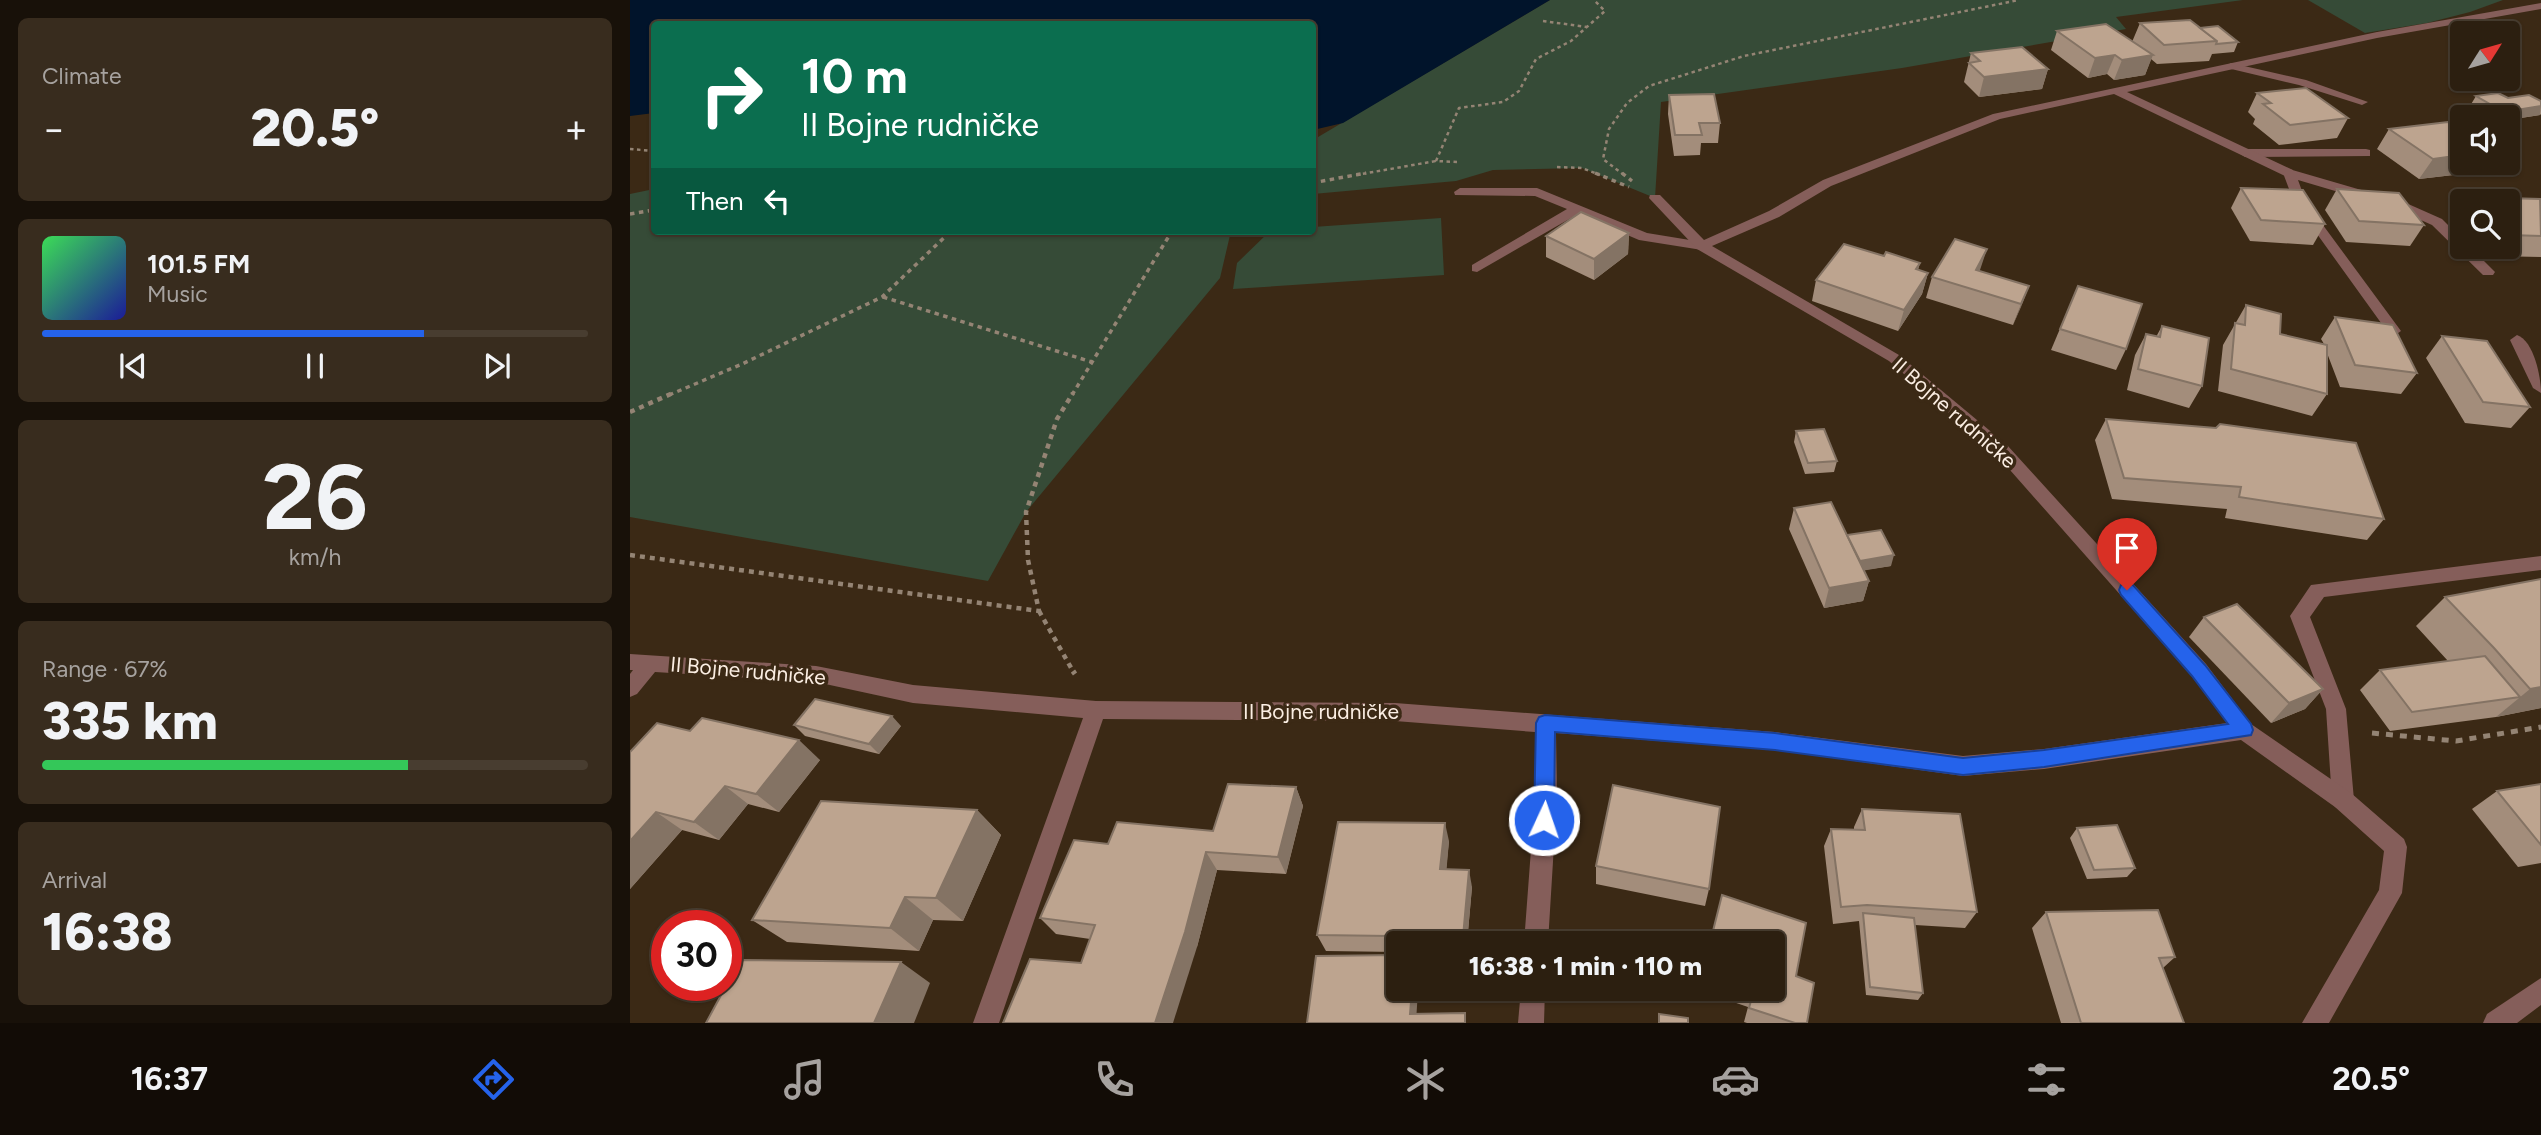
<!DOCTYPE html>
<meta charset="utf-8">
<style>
:root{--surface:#2c1f10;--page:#382c1e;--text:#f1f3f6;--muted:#a6a29f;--line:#483d30;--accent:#2563eb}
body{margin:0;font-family:Figtree,sans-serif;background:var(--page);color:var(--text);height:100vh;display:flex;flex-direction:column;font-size:26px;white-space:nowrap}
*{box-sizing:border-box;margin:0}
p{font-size:23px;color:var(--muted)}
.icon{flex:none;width:38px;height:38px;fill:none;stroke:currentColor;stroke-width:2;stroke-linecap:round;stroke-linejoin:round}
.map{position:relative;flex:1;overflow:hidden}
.side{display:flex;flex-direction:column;gap:18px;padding:18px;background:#181109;width:630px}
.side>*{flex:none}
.hud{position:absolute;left:21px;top:21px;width:665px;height:214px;border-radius:7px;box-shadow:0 2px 5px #0004,0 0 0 2px var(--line);background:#0b6e4f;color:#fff;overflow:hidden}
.needle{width:46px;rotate:53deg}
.fabs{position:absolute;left:1820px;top:21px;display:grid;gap:14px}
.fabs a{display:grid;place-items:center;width:70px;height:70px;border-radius:7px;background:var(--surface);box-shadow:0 2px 5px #0004,0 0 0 2px var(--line);font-size:35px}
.speed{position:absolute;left:21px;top:910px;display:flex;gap:14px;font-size:35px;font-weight:700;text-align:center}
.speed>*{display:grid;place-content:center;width:91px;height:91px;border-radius:50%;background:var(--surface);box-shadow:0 2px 5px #0004,0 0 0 2px var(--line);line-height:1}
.speed .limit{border:10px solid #d22;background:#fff;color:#111}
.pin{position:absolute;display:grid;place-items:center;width:60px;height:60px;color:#fff;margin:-72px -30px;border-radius:50% 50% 50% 0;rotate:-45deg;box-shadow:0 0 7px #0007}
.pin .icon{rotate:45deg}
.me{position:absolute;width:77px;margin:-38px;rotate:3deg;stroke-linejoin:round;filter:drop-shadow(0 0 5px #0008)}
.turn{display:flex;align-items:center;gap:24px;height:147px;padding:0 35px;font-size:32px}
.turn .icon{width:91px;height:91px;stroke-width:2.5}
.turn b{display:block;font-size:49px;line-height:60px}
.then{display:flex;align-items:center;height:66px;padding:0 35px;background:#0003;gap:14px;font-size:26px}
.big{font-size:52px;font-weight:800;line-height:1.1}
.side .card{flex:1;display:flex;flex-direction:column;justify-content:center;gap:10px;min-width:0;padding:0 24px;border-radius:10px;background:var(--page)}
.side .dial{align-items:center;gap:0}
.dial b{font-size:91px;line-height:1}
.song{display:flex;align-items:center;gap:21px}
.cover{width:84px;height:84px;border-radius:10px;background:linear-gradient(135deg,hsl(130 70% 55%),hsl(240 70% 35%))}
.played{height:7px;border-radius:4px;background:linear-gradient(90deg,var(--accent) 70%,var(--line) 70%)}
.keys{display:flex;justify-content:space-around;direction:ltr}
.heat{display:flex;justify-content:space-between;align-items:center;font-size:38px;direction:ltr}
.charge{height:10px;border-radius:5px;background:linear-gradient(90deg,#34c759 67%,var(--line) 0)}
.trip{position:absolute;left:756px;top:931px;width:399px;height:70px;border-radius:7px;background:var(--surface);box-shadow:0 2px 5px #0004,0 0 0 2px var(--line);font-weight:800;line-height:70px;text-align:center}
.tabs{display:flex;height:112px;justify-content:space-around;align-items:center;background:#120c06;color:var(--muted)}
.tabs .icon{width:49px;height:49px}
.tabs .selected{color:var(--accent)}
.tabs b{font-size:32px;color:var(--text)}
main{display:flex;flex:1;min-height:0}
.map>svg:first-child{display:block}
</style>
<main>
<section class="side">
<div class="card"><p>Climate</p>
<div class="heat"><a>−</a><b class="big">20.5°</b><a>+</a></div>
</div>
<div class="card">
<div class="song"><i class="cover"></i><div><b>101.5 FM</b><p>Music</p></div></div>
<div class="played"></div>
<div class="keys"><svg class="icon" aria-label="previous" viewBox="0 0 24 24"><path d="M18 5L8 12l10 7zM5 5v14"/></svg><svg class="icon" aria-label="pause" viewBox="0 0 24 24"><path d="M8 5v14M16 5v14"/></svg><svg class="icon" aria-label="next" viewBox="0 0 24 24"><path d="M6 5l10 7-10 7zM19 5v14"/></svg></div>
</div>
<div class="card dial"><b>26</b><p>km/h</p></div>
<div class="card"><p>Range · 67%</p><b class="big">335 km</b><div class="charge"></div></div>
<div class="card"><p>Arrival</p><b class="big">16:38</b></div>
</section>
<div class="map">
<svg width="1911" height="1023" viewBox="0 0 1911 1023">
<rect width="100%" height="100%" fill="#3b2915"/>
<!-- green -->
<g fill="#364b37">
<path d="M920 0H1613L1486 17 1496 29 1272 68 1031 102 1025 198 952 168 863 170 826 181 683 194V140Z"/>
<path d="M1678 0H1873L1840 12 1797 23 1735 33Z"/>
<path d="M24 189V231H601L590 278 396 512 358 581 0 517V194Z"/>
<path d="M811 218 814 275 603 289 607 263 640 231H682L683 227Z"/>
</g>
<!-- water -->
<path fill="#01142b" d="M0 0H920L713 123 683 130 682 24H24V113L0 116Z"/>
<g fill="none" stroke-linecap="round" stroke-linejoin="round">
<!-- path-far3 -->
<g stroke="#948474" stroke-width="2.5" stroke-dasharray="3.5 3.5" stroke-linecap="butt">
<path d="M913 21 957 27"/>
<path d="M0 149 24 151"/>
<path d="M827 162 806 161 829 108 873 102 889 91 906 59 941 41 975 11 964 0"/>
<path d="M927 167 952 168 970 175"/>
<path d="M726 175 806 161"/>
<path d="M994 175 973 159 979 129 997 103 1019 86 1114 56 1389 0"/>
</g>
<!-- path-far2 -->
<g stroke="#948474" stroke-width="3.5" stroke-dasharray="4.5 4.5" stroke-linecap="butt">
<path d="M965 173 999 187"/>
<path d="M992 173 1002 181"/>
<path d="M682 183 736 173"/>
<path d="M0 214 24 210"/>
<path d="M253 297 462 362"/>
<path d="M39 395 110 365 252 297 321 231"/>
<path d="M442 395 542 231"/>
</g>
<!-- path-far1 -->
<g stroke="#948474" stroke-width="4.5" stroke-dasharray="5 5" stroke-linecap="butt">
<path d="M0 412 43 393"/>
<path d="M0 555 409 611 398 560 396 512 427 419 443 393"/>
<path d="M409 611 444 673"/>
</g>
<!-- path -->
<g stroke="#948474" stroke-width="5" stroke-dasharray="7 7" stroke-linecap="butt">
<path d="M443 671 445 674"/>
<path d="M1742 733 1826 741 1911 727"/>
</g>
<!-- service -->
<g fill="#855e5a" fill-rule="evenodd">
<path d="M1601 63 1676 80 1738 102 1732 105 1669 85 1597 68 1596 66Z"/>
<path d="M1736 149 1740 150V156L1615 157 1609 153 1615 149Z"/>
<path d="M1659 169 1776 203 1812 219 1832 239V247H1840L1865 272 1863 275H1853L1802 225 1766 209 1668 180 1676 202 1771 331 1764 336 1759 334 1664 202 1653 173Z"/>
<path d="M830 188H907L1017 233 1072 242 1079 246 1072 250 1009 240 948 214 847 272 842 271V265L937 209 905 196 825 195 824 192Z"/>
<path d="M1887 335C1904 341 1911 377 1911 393L1903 388 1880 340Z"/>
<path d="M1911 556V570L1694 597 1680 617 1716 709 1724 800 1721 807 1713 810 1705 807 1702 800 1696 709 1660 616 1681 585Z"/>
</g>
<!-- minor -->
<g fill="#855e5a" fill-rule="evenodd">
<path d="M1911 3V9L1747 38 1497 92 1663 170V176H1655L1484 94 1370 119 1201 186 1149 217 1082 246 1269 355 1377 445 1576 664 1621 724 1721 793 1774 839 1777 847 1772 893 1699 1023H1672L1749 890 1754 851 1705 807 1611 740 1414 769 1333 776 1145 750 926 733 927 796 918 943H894L905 796V732L765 721 473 719 369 1023H343L453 718 283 703 186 682 25 672 7 694 0 697V674L3 670H0V654L186 666 283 685 466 701 765 703 1145 732 1333 756 1414 749 1597 723 1562 676 1365 453 1259 361 1067 249 1019 198 1020 195H1030L1074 240 1139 211 1193 180 1363 114 1747 32Z"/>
<path d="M891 989H915L914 1023H888Z"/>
</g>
<!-- tertiary -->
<path fill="#855e5a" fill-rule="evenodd" d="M1911 978V1005L1887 1023H1853L1857 1014Z"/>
</g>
<!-- wall -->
<g fill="#a38d7b">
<path d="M1510 23 1570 28 1608 42 1604 52 1582 54 1579 61 1527 64 1521 59 1515 75 1484 80 1477 74 1458 78 1421 50 1427 31 1502 42Z"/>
<path d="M1341 53 1418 69 1412 89 1349 97 1334 82Z"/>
<path d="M1627 93 1718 118 1707 138 1649 145 1623 124 1625 119 1618 112Z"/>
<path d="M1039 95 1090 123 1088 143H1071L1070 155 1044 156 1038 114Z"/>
<path d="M1846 96 1911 101V114L1910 115 1878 120V117H1858L1840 106Z"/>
<path d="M1759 129 1832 163H1855L1849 172 1789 179 1747 149Z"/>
<path d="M1611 188 1695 224 1683 245 1620 241 1601 208Z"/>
<path d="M1707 189 1794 225 1780 246 1716 242 1695 210Z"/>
<path d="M1842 197 1911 200V257L1863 256 1854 247H1878V201H1839Z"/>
<path d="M1832 211V224L1827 218Z"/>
<path d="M999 233 998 254 964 280 916 257V236Z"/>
<path d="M1254 256 1290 263 1288 270 1298 273 1292 294 1268 331 1182 301 1186 280Z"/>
<path d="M1349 272 1399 286 1383 325 1296 298 1302 277Z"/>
<path d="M1448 286 1496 349 1486 370 1421 350Z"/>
<path d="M1616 305 1650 334 1694 344 1691 339 1705 317 1787 373 1771 394 1710 387 1697 353V394L1682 416 1588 391 1593 345Z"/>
<path d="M1532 326 1572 386 1559 408 1497 390 1505 355 1516 334 1526 337Z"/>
<path d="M1812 336 1900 407 1881 428 1835 423 1796 358Z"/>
<path d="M1476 419 1586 428 1754 519 1737 540 1595 518 1597 509 1482 499 1465 440Z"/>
<path d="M1166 431 1207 461 1204 472 1175 474 1164 442Z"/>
<path d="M1164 508 1217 535 1261 566 1234 570 1239 581 1233 601 1194 608 1159 529Z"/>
<path d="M1911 579V708L1866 717 1760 731 1730 690 1750 670 1818 661 1786 626 1815 597Z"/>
<path d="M1574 617 1693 689 1675 709 1641 723 1559 637Z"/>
<path d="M164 725 271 726 249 754 175 736Z"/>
<path d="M60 731 190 760 149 812 118 804 89 840 52 830 0 889V752Z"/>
<path d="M1911 784V863L1888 867 1842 809 1867 791Z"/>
<path d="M666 787 673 806 656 874 587 870 567 947 451 963 460 939 426 934 410 918 478 844 583 831Z"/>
<path d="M1232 809 1347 912 1335 928 1285 925 1293 993 1288 1000 1236 995 1229 921 1203 924 1194 846 1201 829H1224V827Z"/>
<path d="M347 810 371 835 333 921 303 920 289 951 157 942 122 920Z"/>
<path d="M1447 828 1505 868 1497 877 1457 879 1440 838Z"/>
<path d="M819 841 816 870 842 887 837 943H768V952L696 951 687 935Z"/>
<path d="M966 866 1079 889 1075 906 966 884Z"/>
<path d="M1416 912 1545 957 1533 968 1554 1023H1431L1402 928Z"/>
<path d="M1166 976 1177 1023H1117L1114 1022 1118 1007 1068 990V989H1143Z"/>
</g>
<!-- shaded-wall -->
<g fill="#847364">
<path d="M1485 55 1477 74 1458 78 1465 58Z"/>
<path d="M1523 55 1515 75 1484 80 1492 60Z"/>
<path d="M1418 69 1412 89 1349 97 1354 77Z"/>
<path d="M1911 106 1910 115 1878 120V117H1870L1874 112Z"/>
<path d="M1832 155V163H1855L1849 172 1789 179 1803 159Z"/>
<path d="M999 233 998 254 964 280V259Z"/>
<path d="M1357 249 1350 270 1340 288 1346 270Z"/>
<path d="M1298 273 1292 294 1268 331 1274 310Z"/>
<path d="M1399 286 1391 307 1383 325 1391 304Z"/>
<path d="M1264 555 1261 566 1219 573 1222 562Z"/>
<path d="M1239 581 1233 601 1194 608 1199 588Z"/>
<path d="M1911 687V708L1866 717 1900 689Z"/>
<path d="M1693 689 1675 709 1641 723 1659 703Z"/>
<path d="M262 716 271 726 249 754 239 744Z"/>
<path d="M169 740 190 760 149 812 126 794Z"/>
<path d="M95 786 118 804 89 840 64 822Z"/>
<path d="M666 787 673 806 656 874 648 857Z"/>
<path d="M347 810 371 835 333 921 306 898Z"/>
<path d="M26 812 52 830 0 889V841Z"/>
<path d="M815 823 819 841 815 887 810 869Z"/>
<path d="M576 852 587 870 567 947 543 1023H525Z"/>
<path d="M839 870 842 887 837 943H834L833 937Z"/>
<path d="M275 897 303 920 289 951 260 928Z"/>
<path d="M271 962 300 983 284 1023H244Z"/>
<path d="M782 989H788L786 1023 780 1014Z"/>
</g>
<!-- building -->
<g fill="#bda48f" stroke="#847364" stroke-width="2">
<path d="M1560 20 1587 41 1534 45 1510 23Z"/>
<path d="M1476 24 1523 55 1492 60 1485 55 1465 58 1427 31Z"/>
<path d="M1588 26 1608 42 1586 44 1587 41 1570 28Z"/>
<path d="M1392 47 1418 69 1354 77 1339 63 1350 61 1341 53Z"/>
<path d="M1676 88 1718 118 1660 125 1633 104 1641 103 1627 93Z"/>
<path d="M1868 93 1878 98 1899 95 1911 101V106L1874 112 1846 96Z"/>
<path d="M1084 94 1090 123H1069L1072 135H1045L1039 95Z"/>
<path d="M1818 122 1832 132V155L1803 159 1759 129Z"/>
<path d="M1611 188 1673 190 1695 224 1631 220Z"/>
<path d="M1707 189 1769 193 1794 225 1729 221Z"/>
<path d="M1842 197 1910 199 1911 236 1879 235 1878 234V201H1845Z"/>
<path d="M951 212 999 233 964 259 916 236Z"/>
<path d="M1325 239 1357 249 1346 270 1399 286 1391 304 1302 277Z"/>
<path d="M1214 244 1254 256 1256 252 1290 263 1286 269 1298 273 1274 310 1186 280Z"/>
<path d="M1448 286 1512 304 1496 349 1430 329Z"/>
<path d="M1616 305 1651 314 1650 334 1697 345V394L1601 369 1605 323 1615 325Z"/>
<path d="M1705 317 1763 325 1787 373 1725 365Z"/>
<path d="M1532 326 1579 338 1572 386 1508 369 1516 334 1530 337Z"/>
<path d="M1812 336 1857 341 1900 407 1853 402Z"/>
<path d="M1476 419 1586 428 1590 424 1726 443 1754 519 1609 497 1611 487 1494 478Z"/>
<path d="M1194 429 1207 461 1178 463 1166 431Z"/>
<path d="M1201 502 1239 581 1199 588 1164 508Z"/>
<path d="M1251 530 1264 555 1230 561 1217 535Z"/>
<path d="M1911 579V687L1900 689 1864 648 1815 597Z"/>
<path d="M1607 604 1693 689 1659 703 1574 617Z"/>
<path d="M1855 656 1890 697 1782 712 1750 670Z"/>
<path d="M185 699 262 716 239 744 164 725Z"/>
<path d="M72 718 169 740 126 794 95 786 64 822 26 812 0 841V752L27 723 60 731Z"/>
<path d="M598 784 666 787 648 857 576 852 555 932 525 1023H373L400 959 451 963 465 925 410 918 444 840 478 844 487 822 583 831Z"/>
<path d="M1911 784V845L1867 791Z"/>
<path d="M983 785 1090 807 1079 889 966 866Z"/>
<path d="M191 801 347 810 306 898 275 897 260 928 122 920Z"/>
<path d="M1232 809 1330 814 1347 912 1237 905 1211 907 1201 829 1235 830Z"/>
<path d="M708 822 815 823 810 869 839 870 833 937 687 935Z"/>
<path d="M1487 825 1505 868 1464 870 1447 828Z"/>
<path d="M1092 895 1176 923 1166 976 1184 983 1177 1023H1165L1119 1008 1123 993 1112 989H1143V943H1080Z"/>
<path d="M1528 910 1545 957 1529 958 1554 1023H1451L1416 912Z"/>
<path d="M1233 913 1284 918 1293 993 1240 987Z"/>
<path d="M768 955V989H782L780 1014 835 1013V1023H677L686 956Z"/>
<path d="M110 960 271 962 244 1023H76Z"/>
<path d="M1029 1014 1058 1018V1023H1029Z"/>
</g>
<!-- route -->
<path fill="#2563eb" stroke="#184099" stroke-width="2" d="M1497 583 1503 585 1575 665 1621 724 1623 730 1621 735 1414 767 1333 775 1145 750 925 732 924 820 921 827 914 830 907 827 904 820 906 723 909 717 915 715 1145 733 1333 758 1414 750 1598 724 1562 676 1491 595 1489 590 1491 585Z"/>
<g text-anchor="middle" stroke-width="7" stroke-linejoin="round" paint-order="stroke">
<!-- street labels -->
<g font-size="21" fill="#fbeee3" stroke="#3b2915">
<text transform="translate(1324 413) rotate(41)" y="7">II Bojne rudničke</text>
<text transform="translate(118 671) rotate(5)" y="7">II Bojne rudničke</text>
<text x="691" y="719">II Bojne rudničke</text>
</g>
</g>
</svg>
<div class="fabs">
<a><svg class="needle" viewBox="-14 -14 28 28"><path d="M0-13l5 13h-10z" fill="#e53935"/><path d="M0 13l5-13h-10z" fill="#a6a29f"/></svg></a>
<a><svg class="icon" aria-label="sound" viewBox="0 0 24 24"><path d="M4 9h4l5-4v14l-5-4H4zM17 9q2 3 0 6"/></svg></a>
<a><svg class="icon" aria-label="search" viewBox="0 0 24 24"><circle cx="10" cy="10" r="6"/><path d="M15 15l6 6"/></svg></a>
</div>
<div class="speed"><div class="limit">30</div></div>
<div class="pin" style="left:1497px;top:590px;background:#d93025"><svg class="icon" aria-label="arrive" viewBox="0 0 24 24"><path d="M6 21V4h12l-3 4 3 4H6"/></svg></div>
<svg class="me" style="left:914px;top:820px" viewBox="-20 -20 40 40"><circle r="17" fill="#2563eb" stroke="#fff" stroke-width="3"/><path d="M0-11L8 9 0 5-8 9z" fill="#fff"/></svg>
<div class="trip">16:38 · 1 min · 110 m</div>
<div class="hud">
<div class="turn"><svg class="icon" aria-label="right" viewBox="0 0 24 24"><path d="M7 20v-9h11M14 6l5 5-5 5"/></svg><div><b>10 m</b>II Bojne rudničke</div></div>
<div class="then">Then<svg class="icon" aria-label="left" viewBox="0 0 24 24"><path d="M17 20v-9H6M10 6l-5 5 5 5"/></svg></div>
</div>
</div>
</main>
<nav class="tabs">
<b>16:37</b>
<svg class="icon selected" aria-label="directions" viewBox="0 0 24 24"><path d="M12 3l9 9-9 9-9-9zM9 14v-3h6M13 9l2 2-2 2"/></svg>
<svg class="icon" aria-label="music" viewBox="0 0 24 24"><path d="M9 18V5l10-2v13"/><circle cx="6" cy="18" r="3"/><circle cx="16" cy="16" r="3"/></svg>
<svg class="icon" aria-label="phone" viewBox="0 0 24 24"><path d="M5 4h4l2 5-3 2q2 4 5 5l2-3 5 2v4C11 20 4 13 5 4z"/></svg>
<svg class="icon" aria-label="climate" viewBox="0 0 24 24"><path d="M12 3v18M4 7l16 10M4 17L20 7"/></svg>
<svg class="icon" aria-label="car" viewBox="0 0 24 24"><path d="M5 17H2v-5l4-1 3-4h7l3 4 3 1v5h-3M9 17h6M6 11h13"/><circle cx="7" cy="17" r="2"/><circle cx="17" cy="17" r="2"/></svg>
<svg class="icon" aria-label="filters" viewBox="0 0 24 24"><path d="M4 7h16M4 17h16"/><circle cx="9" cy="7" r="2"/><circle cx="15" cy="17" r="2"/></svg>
<b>20.5°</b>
</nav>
